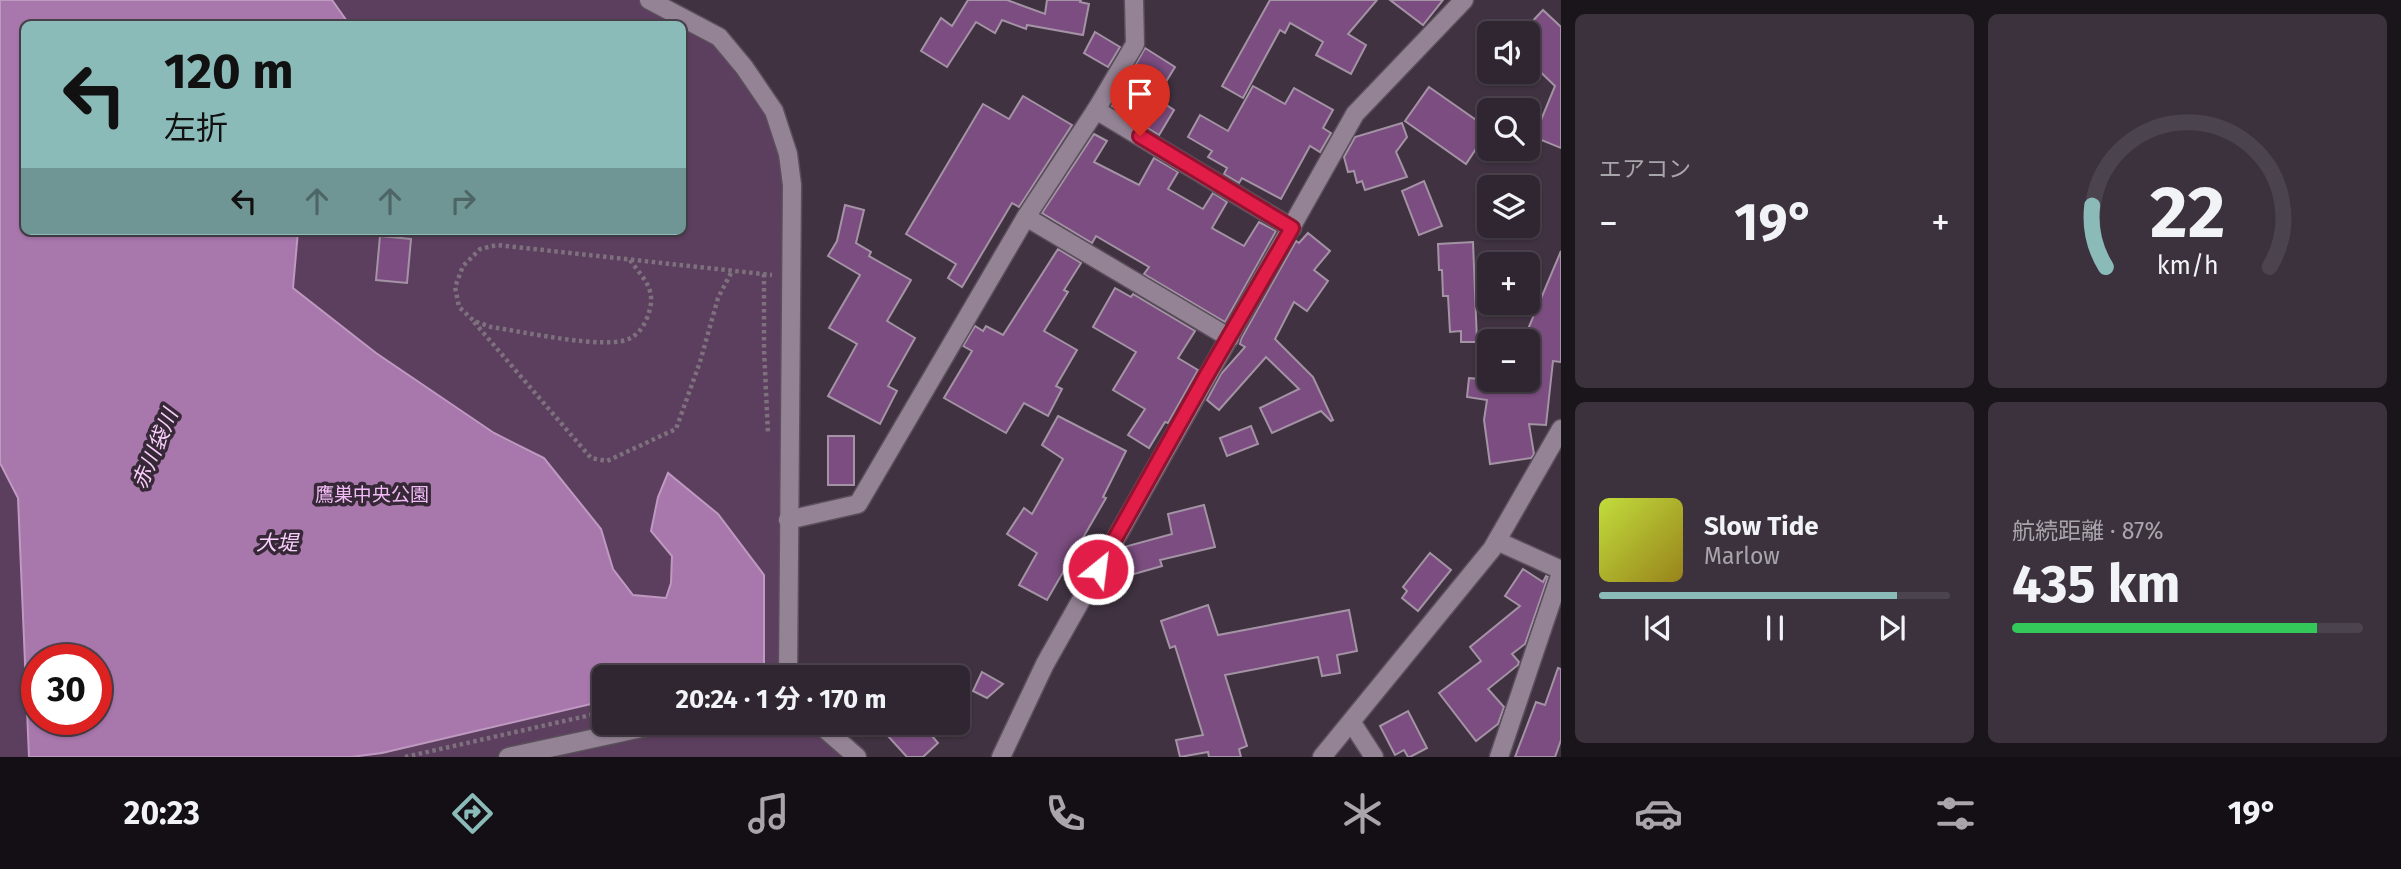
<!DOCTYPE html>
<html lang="ja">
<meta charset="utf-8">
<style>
:root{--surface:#302631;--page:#3c323d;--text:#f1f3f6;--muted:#a8a5ab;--line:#4b434d;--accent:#8bbbb9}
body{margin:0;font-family:"Fira Sans","Noto Sans JP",sans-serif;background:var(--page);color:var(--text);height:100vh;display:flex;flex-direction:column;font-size:26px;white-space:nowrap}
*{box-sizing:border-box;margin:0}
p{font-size:23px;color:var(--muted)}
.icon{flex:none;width:38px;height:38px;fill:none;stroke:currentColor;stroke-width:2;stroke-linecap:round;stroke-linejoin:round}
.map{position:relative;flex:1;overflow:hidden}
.side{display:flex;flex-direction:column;gap:14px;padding:14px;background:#1a151b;width:840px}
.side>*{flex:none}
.banner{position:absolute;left:21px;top:21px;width:665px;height:214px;border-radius:10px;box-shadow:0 2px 5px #0004,0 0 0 2px var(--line);background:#8bbbb9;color:#111;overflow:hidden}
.tools{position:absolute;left:1477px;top:21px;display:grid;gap:14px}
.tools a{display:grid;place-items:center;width:63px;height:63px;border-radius:10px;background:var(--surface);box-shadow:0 2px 5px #0004,0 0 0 2px var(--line);font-size:35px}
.speed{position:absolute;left:21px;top:644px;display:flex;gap:14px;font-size:35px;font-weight:700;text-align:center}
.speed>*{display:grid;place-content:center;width:91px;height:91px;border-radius:50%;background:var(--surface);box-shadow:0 2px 5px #0004,0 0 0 2px var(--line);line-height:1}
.speed .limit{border:10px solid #d22;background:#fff;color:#111}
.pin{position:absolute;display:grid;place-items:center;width:60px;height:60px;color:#fff;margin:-72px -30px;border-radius:50% 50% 50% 0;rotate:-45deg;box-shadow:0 0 7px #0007}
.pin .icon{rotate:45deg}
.me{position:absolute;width:77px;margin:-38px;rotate:29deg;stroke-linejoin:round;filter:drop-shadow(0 0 5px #0008)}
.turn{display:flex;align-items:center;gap:24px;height:147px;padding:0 28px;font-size:32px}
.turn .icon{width:91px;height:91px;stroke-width:2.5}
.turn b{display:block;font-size:49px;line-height:60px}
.lanes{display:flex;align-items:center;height:66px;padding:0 28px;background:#0003;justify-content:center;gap:35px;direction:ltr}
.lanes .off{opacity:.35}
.big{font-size:52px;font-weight:700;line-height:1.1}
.side .tile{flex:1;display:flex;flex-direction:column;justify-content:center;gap:10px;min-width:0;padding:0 24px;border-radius:10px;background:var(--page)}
.side .dial{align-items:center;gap:0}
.dial svg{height:182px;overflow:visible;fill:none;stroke:var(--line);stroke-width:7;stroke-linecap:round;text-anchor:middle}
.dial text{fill:var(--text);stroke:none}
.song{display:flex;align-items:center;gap:21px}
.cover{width:84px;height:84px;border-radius:10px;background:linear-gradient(135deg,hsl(70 70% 55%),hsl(50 70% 35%))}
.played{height:7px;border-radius:4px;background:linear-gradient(90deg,var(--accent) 85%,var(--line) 85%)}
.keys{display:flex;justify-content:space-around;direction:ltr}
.heat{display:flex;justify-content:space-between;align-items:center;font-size:38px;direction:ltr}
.charge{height:10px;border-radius:5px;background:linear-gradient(90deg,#34c759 87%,var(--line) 0)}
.side .tiles{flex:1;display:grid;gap:14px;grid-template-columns:repeat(2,1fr)}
.trip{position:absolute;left:592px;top:665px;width:378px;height:70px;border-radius:10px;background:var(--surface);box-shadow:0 2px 5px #0004,0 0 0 2px var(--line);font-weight:700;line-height:70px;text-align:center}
.menu{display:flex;height:112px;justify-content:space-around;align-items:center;background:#130f14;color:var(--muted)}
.menu .icon{width:49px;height:49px}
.menu .current{color:var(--accent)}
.menu b{font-size:32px;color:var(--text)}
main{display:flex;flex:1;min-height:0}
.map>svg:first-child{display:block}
</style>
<main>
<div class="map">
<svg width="1561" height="757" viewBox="0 0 1561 757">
<rect width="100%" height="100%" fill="#403241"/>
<!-- green -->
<path fill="#5c3e5e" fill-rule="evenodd" d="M0 0H649L695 23 744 67 788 154V677H604V723H818L857 757H0ZM24 24H682V231H24ZM37 660H96V719H37Z"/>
<!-- water -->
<path fill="#a877ac" stroke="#be99c0" stroke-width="2" fill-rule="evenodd" d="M0 0H332L349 24H24V231H298L293 288 376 353 494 433 544 458 601 529 613 569 633 595 666 598 671 583 672 556 651 531 658 497 668 473 718 514 764 575V664L707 677H604V701L382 753 351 757H29L18 498 0 463ZM37 660H96V719H37Z"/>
<!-- building -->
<g fill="#7b4d80" stroke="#a493a5" stroke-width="2">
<path d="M968 0H1007L1045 14 1047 0H1081L1080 2 1089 4 1083 35 1027 25 1026 29 1002 20 995 33 976 22 947 67 921 51 941 18 952 26Z"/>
<path d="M1270 0H1377L1348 34 1366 45 1351 74 1316 55 1323 42 1290 23 1285 33 1280 30 1243 98 1222 86Z"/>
<path d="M1390 0H1443L1423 25Z"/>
<path d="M1543 10 1561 27V148L1534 137 1555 86 1528 60V26Z"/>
<path d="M1095 32 1120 47 1108 67 1084 53Z"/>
<path d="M1145 48 1175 67 1156 98 1174 110 1159 135 1112 106Z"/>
<path d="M1253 86 1285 104 1294 88 1333 110 1323 128 1331 133 1320 152 1310 146 1281 199 1242 178 1239 183 1224 174 1227 168 1208 157 1212 151 1188 137 1200 115 1228 131Z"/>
<path d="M1429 87 1489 129 1466 164 1405 121Z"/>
<path d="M1023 96 1072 125 1019 207 1012 203 962 287 948 278 956 264 906 234 983 104 1009 119Z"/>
<path d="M1402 123 1407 137 1396 152 1407 177 1365 190 1362 181 1357 183 1354 171 1348 172 1344 157 1355 137Z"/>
<path d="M1094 134 1107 141 1094 162 1139 185 1154 158 1178 172 1168 189 1203 209 1213 193 1227 202 1212 228 1244 246 1259 222 1276 231 1225 322 1144 274 1149 267 1096 236 1092 243 1042 213Z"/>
<path d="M1424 181 1442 226 1419 235 1402 191Z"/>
<path d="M845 205 864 210 856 243 871 252 869 256 911 280 887 321 915 338 888 386 897 391 880 424 828 396 857 344 829 328 860 275 828 256 837 241Z"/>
<path d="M1308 233 1330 251 1314 270 1328 281 1307 311 1294 302 1275 339 1313 377 1333 420 1331 421 1321 411 1272 433 1260 408 1299 389 1266 357 1219 410 1207 400 1221 374 1245 347 1240 344 1241 339 1296 241 1299 243Z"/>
<path d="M380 236 411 239 407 283 376 280Z"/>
<path d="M1473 242 1477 342H1461V331L1450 332 1448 296H1443L1442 270H1439L1438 244Z"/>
<path d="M1058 249 1081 263 1064 290 1068 292 1044 331 1077 350 1056 386 1062 389 1048 416 1024 403 1006 433 944 398 972 351 963 346 975 326 983 331 986 326 1003 335Z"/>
<path d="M1561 251V362L1553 361 1546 425 1529 424 1534 454 1531 458 1490 464 1484 420 1487 400 1467 397 1469 378 1528 383V341H1523Z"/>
<path d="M1115 288 1131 297 1133 294 1195 331 1178 358 1198 370 1168 423 1165 422 1149 448 1128 435 1145 409 1113 390 1136 352 1093 327Z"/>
<path d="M1058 416 1126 451 1103 497 1106 498 1047 600 1019 585 1037 553 1007 534 1024 508 1032 514 1063 459 1042 445Z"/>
<path d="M1251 426 1258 444 1227 456 1220 438Z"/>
<rect x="828" y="436" width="26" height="49"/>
<path d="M1204 505 1215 547 1160 560 1162 566 1127 576 1121 553 1124 547 1172 534 1168 514Z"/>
<path d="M1430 553 1451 570 1418 611 1402 598 1407 591 1403 587Z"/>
<path d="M1523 569 1543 582 1546 576 1548 577 1525 644 1512 654 1519 662 1518 665 1488 689 1504 707 1498 724 1476 741 1439 693 1481 661 1470 647 1520 606 1505 596Z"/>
<path d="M1208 605 1218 635 1349 610 1357 651 1337 655 1340 673 1322 676 1318 657 1225 675 1247 746 1239 749 1241 757H1209L1208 752 1180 757 1176 740 1203 735 1175 646 1170 648 1161 621Z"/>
<path d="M1558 668 1561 669V740L1555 757H1515L1536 702 1545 705Z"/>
<path d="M982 672 1003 684 987 698 973 691Z"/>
<path d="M1408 711 1427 748 1410 757H1408L1404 750 1395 755 1380 726Z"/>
<path d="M876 723H921L938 743 923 757H907Z"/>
</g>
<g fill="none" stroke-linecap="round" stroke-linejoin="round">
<defs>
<g id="street">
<path d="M649 0 719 37 744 67 774 111 788 154 792 185 788 677"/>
<path d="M1096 110 1292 228"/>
<path d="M1026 217 1230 338"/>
<path d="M788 520 858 504 1026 217 1096 110 1135 44 1134 0"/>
<path d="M1497 541 1561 570"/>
<path d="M818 723 857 757"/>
<path d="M1352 723 1374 757"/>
<path d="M508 757 665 723"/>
<path d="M1001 757 1045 664 1355 114 1464 0"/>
<path d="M1499 757 1561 573"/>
</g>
<path id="secondary" d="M1322 757 1492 549 1561 429"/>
</defs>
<!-- street casing -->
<use href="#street" stroke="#5b4f5c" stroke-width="21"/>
<!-- secondary casing -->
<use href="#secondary" stroke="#5b4f5c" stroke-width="21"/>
<!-- path -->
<g stroke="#7e717e" stroke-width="4.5" stroke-dasharray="3.5 3.5" stroke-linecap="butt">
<path d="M630 260C645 281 658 290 647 318 644 326 639 333 631 338 607 351 521 331 491 327L474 321 459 307 455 287 463 266 480 249 497 245 772 275"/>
<path d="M764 274V349L768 434"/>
<path d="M474 322 591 458 607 461 676 429 700 362 718 298 732 271"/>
<path d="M405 757 604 712"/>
</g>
<!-- street -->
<use href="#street" stroke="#948395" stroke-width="18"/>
<!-- secondary -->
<use href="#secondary" stroke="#948395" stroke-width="18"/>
</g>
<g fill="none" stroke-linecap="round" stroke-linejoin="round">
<defs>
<path id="route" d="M1098 569 1205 378 1292 228 1140 136"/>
</defs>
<!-- route casing -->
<use href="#route" stroke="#92132f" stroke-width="18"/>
<!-- route -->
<use href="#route" stroke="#e11d48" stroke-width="12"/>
</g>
<g text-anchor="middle" stroke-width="7" stroke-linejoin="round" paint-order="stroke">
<!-- park labels -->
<g font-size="19" fill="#f2bbf6" stroke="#362837">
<text x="372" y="501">鷹巣中央公園</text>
</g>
<!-- water labels -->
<g font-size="21" font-style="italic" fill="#f9cffc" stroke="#362837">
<text transform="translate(155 449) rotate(-67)" y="7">赤川袋川</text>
<text x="277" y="550">大堤</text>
</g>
</g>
</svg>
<div class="tools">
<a><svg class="icon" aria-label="sound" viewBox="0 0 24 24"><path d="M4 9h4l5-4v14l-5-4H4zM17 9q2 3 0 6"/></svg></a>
<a><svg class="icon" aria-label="search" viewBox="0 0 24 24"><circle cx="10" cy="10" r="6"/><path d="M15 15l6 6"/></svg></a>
<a><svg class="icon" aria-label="layers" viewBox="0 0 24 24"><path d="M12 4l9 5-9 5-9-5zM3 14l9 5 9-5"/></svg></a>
<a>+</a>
<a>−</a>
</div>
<div class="speed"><div class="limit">30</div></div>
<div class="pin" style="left:1140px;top:136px;background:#d93025"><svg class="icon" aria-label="arrive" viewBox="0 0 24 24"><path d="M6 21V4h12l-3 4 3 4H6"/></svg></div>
<svg class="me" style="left:1098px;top:569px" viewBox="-20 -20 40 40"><circle r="17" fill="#e11d48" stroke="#fff" stroke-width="3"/><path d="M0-11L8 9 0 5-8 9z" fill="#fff"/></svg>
<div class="trip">20:24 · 1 分 · 170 m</div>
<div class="banner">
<div class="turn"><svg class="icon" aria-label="left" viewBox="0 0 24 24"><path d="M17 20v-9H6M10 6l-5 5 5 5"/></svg><div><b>120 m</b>左折</div></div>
<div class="lanes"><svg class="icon" aria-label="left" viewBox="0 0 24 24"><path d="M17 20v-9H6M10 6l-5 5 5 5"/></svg><svg class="icon off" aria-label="ahead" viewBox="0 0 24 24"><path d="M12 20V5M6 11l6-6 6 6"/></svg><svg class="icon off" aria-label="ahead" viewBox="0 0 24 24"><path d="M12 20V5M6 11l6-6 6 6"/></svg><svg class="icon off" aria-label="right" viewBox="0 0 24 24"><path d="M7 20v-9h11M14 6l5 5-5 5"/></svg></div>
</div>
</div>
<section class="side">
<div class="tiles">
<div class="tile"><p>エアコン</p>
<div class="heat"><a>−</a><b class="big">19°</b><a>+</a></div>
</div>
<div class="tile dial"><svg viewBox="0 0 100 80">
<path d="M14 69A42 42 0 1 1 86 69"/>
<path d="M14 69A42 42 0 0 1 8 42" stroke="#8bbbb9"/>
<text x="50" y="56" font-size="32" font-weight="700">22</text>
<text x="50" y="72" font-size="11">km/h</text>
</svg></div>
<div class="tile">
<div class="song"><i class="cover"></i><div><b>Slow Tide</b><p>Marlow</p></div></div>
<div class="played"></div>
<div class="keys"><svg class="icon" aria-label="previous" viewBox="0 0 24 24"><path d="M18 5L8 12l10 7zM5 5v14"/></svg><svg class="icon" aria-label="pause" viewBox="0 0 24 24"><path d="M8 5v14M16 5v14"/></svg><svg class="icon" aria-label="next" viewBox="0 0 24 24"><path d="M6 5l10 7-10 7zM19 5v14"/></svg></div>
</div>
<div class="tile"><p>航続距離 · 87%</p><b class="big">435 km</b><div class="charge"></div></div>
</div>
</section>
</main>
<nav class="menu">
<b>20:23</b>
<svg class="icon current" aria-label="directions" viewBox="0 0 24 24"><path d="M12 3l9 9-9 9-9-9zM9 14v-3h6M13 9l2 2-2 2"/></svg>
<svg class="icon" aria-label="music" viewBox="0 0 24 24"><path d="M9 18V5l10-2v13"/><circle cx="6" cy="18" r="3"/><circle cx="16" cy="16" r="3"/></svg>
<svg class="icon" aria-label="phone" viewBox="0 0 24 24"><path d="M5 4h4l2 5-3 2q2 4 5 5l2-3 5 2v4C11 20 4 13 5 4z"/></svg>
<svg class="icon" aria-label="climate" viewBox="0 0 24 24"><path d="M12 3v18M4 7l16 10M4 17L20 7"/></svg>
<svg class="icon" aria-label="car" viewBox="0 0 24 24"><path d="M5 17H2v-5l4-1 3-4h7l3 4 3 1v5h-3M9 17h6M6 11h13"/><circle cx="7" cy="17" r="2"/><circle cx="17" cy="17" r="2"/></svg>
<svg class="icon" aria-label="filters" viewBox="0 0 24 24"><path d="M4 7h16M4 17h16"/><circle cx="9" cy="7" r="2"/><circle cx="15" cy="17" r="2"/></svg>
<b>19°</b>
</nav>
